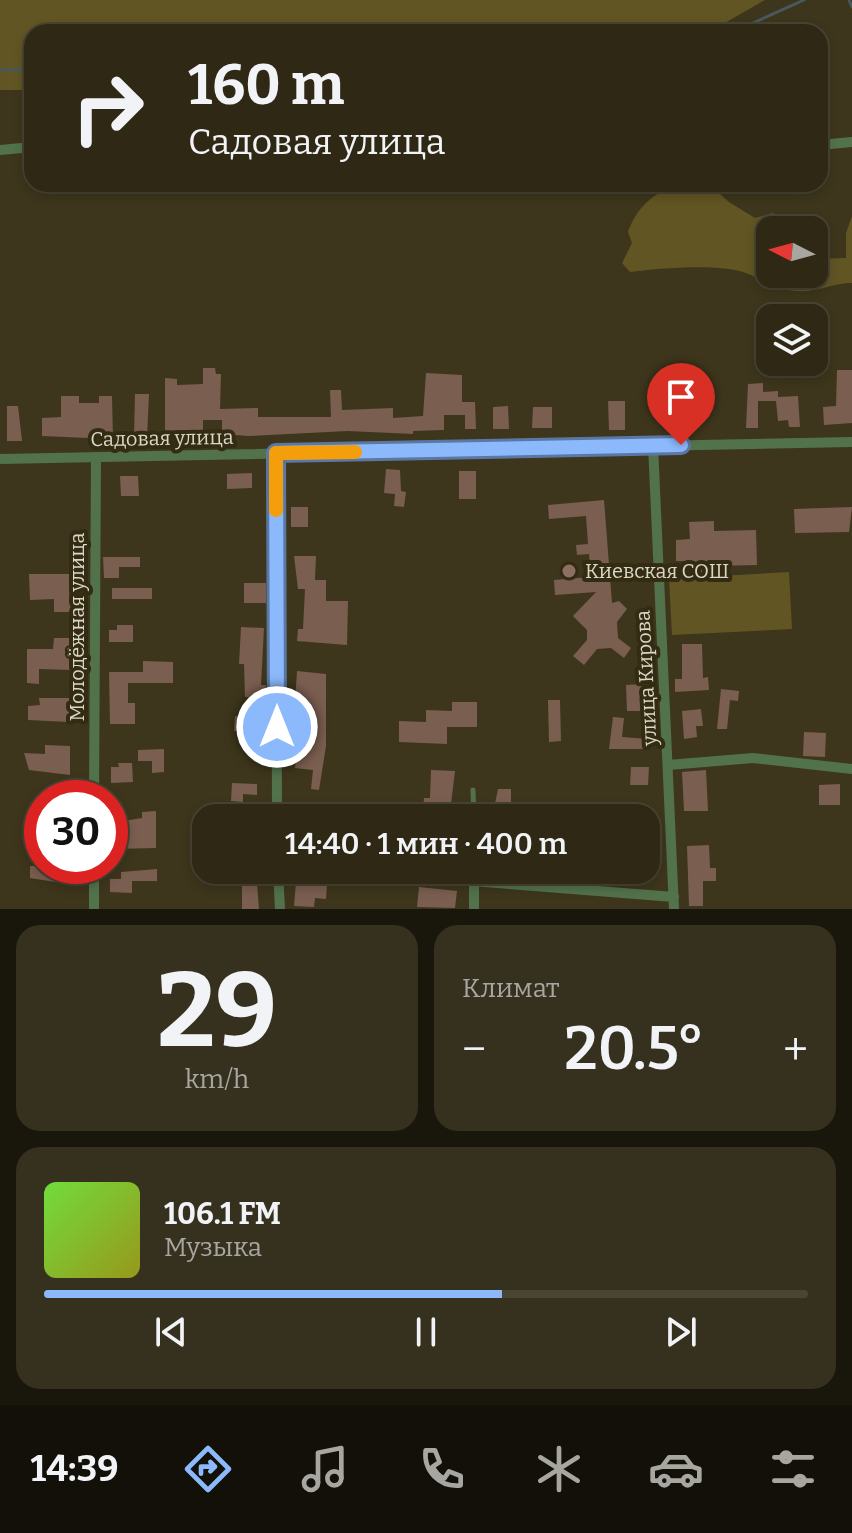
<!DOCTYPE html>
<html lang="ru">
<meta charset="utf-8">
<style>
:root{--surface:#2e2815;--page:#36301e;--text:#f1f3f6;--muted:#a7a6a0;--line:#494434;--accent:#8cb9fc}
body{margin:0;font-family:Bitter,serif;background:var(--page);color:var(--text);height:100vh;display:flex;flex-direction:column;font-size:30px;white-space:nowrap}
*{box-sizing:border-box;margin:0}
p{font-size:26px;color:var(--muted)}
.icon{flex:none;width:44px;height:44px;fill:none;stroke:currentColor;stroke-width:2;stroke-linecap:round;stroke-linejoin:round}
.map{position:relative;height:909px;overflow:hidden}
.side{display:flex;flex-direction:column;gap:16px;padding:16px;background:#19160c;flex:1}
.side>*{flex:none}
.guide{position:absolute;left:24px;top:24px;width:804px;height:168px;border-radius:24px;box-shadow:0 4px 12px #0003,0 0 0 2px var(--line);background:#2e2815;color:var(--text);overflow:hidden}
.needle{width:52px;rotate:276deg}
.fabs{position:absolute;left:756px;top:216px;display:grid;gap:16px}
.fabs a{display:grid;place-items:center;width:72px;height:72px;border-radius:16px;background:var(--surface);box-shadow:0 4px 12px #0003,0 0 0 2px var(--line);font-size:40px}
.speed{position:absolute;left:24px;top:780px;display:flex;gap:16px;font-size:40px;font-weight:700;text-align:center}
.speed>*{display:grid;place-content:center;width:104px;height:104px;border-radius:50%;background:var(--surface);box-shadow:0 4px 12px #0003,0 0 0 2px var(--line);line-height:1}
.speed .limit{border:12px solid #d22;background:#fff;color:#111}
.pin{position:absolute;display:grid;place-items:center;width:68px;height:68px;color:#fff;margin:-82px -34px;border-radius:50% 50% 50% 0;rotate:-45deg;box-shadow:0 0 8px #0007}
.pin .icon{rotate:45deg}
.me{position:absolute;width:88px;margin:-44px;rotate:0deg;stroke-linejoin:round;filter:drop-shadow(0 0 6px #0008)}
.turn{display:flex;align-items:center;gap:28px;height:168px;padding:0 32px;font-size:36px}
.turn .icon{width:104px;height:104px;stroke-width:2.5}
.turn b{display:block;font-size:56px;line-height:68px}
.big{font-size:60px;font-weight:600;line-height:1.1}
.side .widget{flex:1;display:flex;flex-direction:column;justify-content:center;gap:12px;min-width:0;padding:0 28px;border-radius:24px;background:var(--page)}
.side .dial{align-items:center;gap:0}
.dial b{font-size:104px;line-height:1}
.song{display:flex;align-items:center;gap:24px}
.cover{width:96px;height:96px;border-radius:12px;background:linear-gradient(135deg,hsl(100 70% 55%),hsl(60 70% 35%))}
.played{height:8px;border-radius:4px;background:linear-gradient(90deg,var(--accent) 60%,var(--line) 60%)}
.keys{display:flex;justify-content:space-around;direction:ltr}
.heat{display:flex;justify-content:space-between;align-items:center;font-size:44px;direction:ltr}
.side .tiles{flex:1;display:grid;gap:16px;grid-template-columns:1fr 1fr}
.widget:last-child{grid-column:span 2}
.trip{position:absolute;left:192px;top:804px;width:468px;height:80px;border-radius:24px;background:var(--surface);box-shadow:0 4px 12px #0003,0 0 0 2px var(--line);font-weight:600;line-height:80px;text-align:center}
.tab-bar{display:flex;height:128px;justify-content:space-around;align-items:center;background:#121008;color:var(--muted)}
.tab-bar .icon{width:56px;height:56px}
.tab-bar .selected{color:var(--accent)}
.tab-bar b{font-size:36px;color:var(--text)}
.map>svg:first-child{display:block}
</style>
<div class="map">
<svg width="852" height="909" viewBox="0 0 852 909">
<rect width="100%" height="100%" fill="#3d361c"/>
<!-- green -->
<g fill="#615523">
<path d="M0 0H765L709 32H32V90H0Z"/>
<path d="M676 184H709L729 202 755 218 773 213 800 230H770V274H814V250L819 259 846 258V233L852 216V283C833 283 814 293 798 291 777 290 765 281 746 273 720 263 658 268 630 272L622 263 632 243 628 232C637 207 652 195 676 184Z"/>
<path d="M789 572 792 629 672 635 669 579Z"/>
</g>
<g fill="none" stroke-linecap="round" stroke-linejoin="round">
<!-- stream -->
<g stroke="#48585c" stroke-width="3">
<path d="M849 0 852 7"/>
<path d="M733 32 804 0"/>
<path d="M0 70 32 69"/>
</g>
</g>
<!-- building -->
<g fill="#7a5e50">
<path d="M203 368H215L216 374H221L220 409 258 408V417H331L330 390H341L342 410 393 408V418L423 416 426 373 462 375V402H475L476 429H465V415H444V430L413 431V434L348 431 249 436 222 434V420H203V436L165 437V378L177 379V385L203 384Z"/>
<path d="M837 370H852V423L824 425 823 407 836 406Z"/>
<path d="M763 383V392L778 391V397L798 396 800 427H789L788 420 778 421 776 401H758V428H746L748 384Z"/>
<path d="M135 394H149L147 437 134 436Z"/>
<path d="M681 395 694 396 693 407H710L709 417 693 416 692 426 680 425Z"/>
<path d="M61 396H79V403H99V396H112L113 439 42 436V418L61 417Z"/>
<path d="M608 401H625V430H609Z"/>
<path d="M7 406H18L22 441H7Z"/>
<path d="M508 406 509 429H493V407Z"/>
<path d="M533 407H552V428H532Z"/>
<path d="M386 469 400 470 401 491 406 492 404 507 394 506 395 494 384 493Z"/>
<rect x="459" y="471" width="17" height="28"/>
<path d="M252 473V488L227 489V474Z"/>
<path d="M120 476H138L139 496H121Z"/>
<path d="M604 500 612 603 619 601 627 609 617 622 618 638 631 648 624 658 611 648 597 649 584 665 573 656 587 640V630L573 616 596 592 555 595 554 580 591 577 589 554 577 555 576 545 588 544 586 516 549 519 548 505Z"/>
<rect x="291" y="507" width="17" height="20"/>
<path d="M852 507 849 532 795 533 794 509Z"/>
<path d="M714 521V531L756 530 757 565 715 566 716 577 692 578 691 561H676V540L690 539 689 522Z"/>
<path d="M294 556H316L315 580H326V601H348L347 645 297 641 298 629H303L305 589H298Z"/>
<path d="M103 557H140V567H119V578H104Z"/>
<path d="M29 574H72V612H54V599L30 600Z"/>
<rect x="244" y="583" width="22" height="20"/>
<rect x="112" y="588" width="40" height="11"/>
<path d="M117 625H133V642H109V630H117Z"/>
<path d="M241 627 264 628 261 685H266L265 698 245 697 244 664H239Z"/>
<path d="M54 638H72L71 670 39 669V684L27 683V649H53Z"/>
<path d="M682 644H702L703 678 708 677 709 690 675 692V679H682Z"/>
<path d="M143 661 173 662V683H128V703H135V724H110L109 672H143Z"/>
<path d="M297 671 326 674V746L319 790 311 789 313 770 295 768 299 735 293 734Z"/>
<path d="M642 684 643 711H627L626 685Z"/>
<path d="M721 689 739 691 738 701 730 700 727 729H717Z"/>
<path d="M39 698H69V722L28 720V706L40 705Z"/>
<path d="M548 700H560L561 741 549 742Z"/>
<path d="M452 702H477V727H447V744L399 742V721L426 722V710L452 711Z"/>
<path d="M701 709 703 726H696L697 737 684 739 682 711Z"/>
<path d="M235 716 258 717V731H234Z"/>
<path d="M613 717 624 718 622 737 648 739 647 749H609Z"/>
<path d="M804 732 826 733 825 757 803 756Z"/>
<path d="M45 745 70 746V775L29 770 24 753 45 754Z"/>
<path d="M164 749V772L152 773V761H138V750Z"/>
<path d="M118 763H132L133 782 111 783V767H119Z"/>
<path d="M631 767H649L648 785H630Z"/>
<path d="M431 770 455 771 450 812 423 810 424 798H430Z"/>
<path d="M706 770 708 811H684L682 772Z"/>
<path d="M232 783 257 784V795L243 794V802L231 801Z"/>
<path d="M840 784V805H819V785Z"/>
<path d="M498 789H511V813H493Z"/>
<path d="M156 811V848L114 849 110 823 142 818V812Z"/>
<path d="M709 845 710 868H716V881H703V906H689L687 846Z"/>
<path d="M30 866H68V884L30 878Z"/>
<path d="M157 869V881H132V893L110 892V879H121V872Z"/>
<path d="M215 870H256L259 909H242V879L215 878Z"/>
<path d="M296 882 327 884 326 899 315 898 314 907 294 906Z"/>
<path d="M419 887 457 891 455 908 417 907Z"/>
</g>
<g fill="none" stroke-linecap="round" stroke-linejoin="round">
<!-- service -->
<path stroke="#52724c" stroke-width="5" d="M473 790 474 818"/>
<!-- minor -->
<g stroke="#52724c" stroke-width="10">
<path d="M820 145 852 142"/>
<path d="M0 150 32 147"/>
<path d="M473 184H485"/>
<path d="M653 445 674 909"/>
<path d="M276 453 277 818"/>
<path d="M0 459 852 442"/>
<path d="M668 765 753 758 852 769"/>
<path d="M94 798 96 457"/>
<path d="M278 870 280 909"/>
<path d="M331 870 674 897"/>
<path d="M94 909V866"/>
<path d="M474 909V882"/>
</g>
</g>
<g fill="none" stroke-linecap="round" stroke-linejoin="round">
<defs>
<path id="route" d="M277 727 276 453 681 445"/>
</defs>
<!-- route casing -->
<use href="#route" stroke="#5b78a4" stroke-width="20"/>
<!-- route -->
<use href="#route" stroke="#8cb9fc" stroke-width="14"/>
<!-- slow -->
<path stroke="#f59e0b" stroke-width="14" d="M276 510V453L355 452"/>
</g>
<!-- markers -->
<circle fill="#8d6e63" stroke="#332c12" stroke-width="3" cx="569" cy="571" r="8"/>
<g text-anchor="middle" stroke-width="8" stroke-linejoin="round" paint-order="stroke">
<!-- street labels -->
<g font-size="20" fill="#dad7c7" stroke="#332c12">
<text transform="translate(162 438) rotate(-1)" y="7">Садовая улица</text>
<text transform="translate(77 627) rotate(-90)" y="7">Молодёжная улица</text>
<text transform="translate(646 678) rotate(-93)" y="7">улица Кирова</text>
</g>
<!-- poi labels -->
<g font-size="20" fill="#dad7c7" stroke="#332c12" text-anchor="start">
<text x="585" y="578">Киевская СОШ</text>
</g>
</g>
</svg>
<div class="fabs">
<a><svg class="needle" viewBox="-14 -14 28 28"><path d="M0-13l5 13h-10z" fill="#e53935"/><path d="M0 13l5-13h-10z" fill="#a7a6a0"/></svg></a>
<a><svg class="icon" aria-label="layers" viewBox="0 0 24 24"><path d="M12 4l9 5-9 5-9-5zM3 14l9 5 9-5"/></svg></a>
</div>
<div class="speed"><div class="limit">30</div></div>
<div class="pin" style="left:681px;top:445px;background:#d93025"><svg class="icon" aria-label="arrive" viewBox="0 0 24 24"><path d="M6 21V4h12l-3 4 3 4H6"/></svg></div>
<svg class="me" style="left:277px;top:727px" viewBox="-20 -20 40 40"><circle r="17" fill="#8cb9fc" stroke="#fff" stroke-width="3"/><path d="M0-11L8 9 0 5-8 9z" fill="#fff"/></svg>
<div class="trip">14:40 · 1 мин · 400 m</div>
<div class="guide">
<div class="turn"><svg class="icon" aria-label="right" viewBox="0 0 24 24"><path d="M7 20v-9h11M14 6l5 5-5 5"/></svg><div><b>160 m</b>Садовая улица</div></div>
</div>
</div>
<section class="side">
<div class="tiles">
<div class="widget dial"><b>29</b><p>km/h</p></div>
<div class="widget"><p>Климат</p>
<div class="heat"><a>−</a><b class="big">20.5°</b><a>+</a></div>
</div>
<div class="widget">
<div class="song"><i class="cover"></i><div><b>106.1 FM</b><p>Музыка</p></div></div>
<div class="played"></div>
<div class="keys"><svg class="icon" aria-label="previous" viewBox="0 0 24 24"><path d="M18 5L8 12l10 7zM5 5v14"/></svg><svg class="icon" aria-label="pause" viewBox="0 0 24 24"><path d="M8 5v14M16 5v14"/></svg><svg class="icon" aria-label="next" viewBox="0 0 24 24"><path d="M6 5l10 7-10 7zM19 5v14"/></svg></div>
</div>
</div>
</section>
<nav class="tab-bar">
<b>14:39</b>
<svg class="icon selected" aria-label="directions" viewBox="0 0 24 24"><path d="M12 3l9 9-9 9-9-9zM9 14v-3h6M13 9l2 2-2 2"/></svg>
<svg class="icon" aria-label="music" viewBox="0 0 24 24"><path d="M9 18V5l10-2v13"/><circle cx="6" cy="18" r="3"/><circle cx="16" cy="16" r="3"/></svg>
<svg class="icon" aria-label="phone" viewBox="0 0 24 24"><path d="M5 4h4l2 5-3 2q2 4 5 5l2-3 5 2v4C11 20 4 13 5 4z"/></svg>
<svg class="icon" aria-label="climate" viewBox="0 0 24 24"><path d="M12 3v18M4 7l16 10M4 17L20 7"/></svg>
<svg class="icon" aria-label="car" viewBox="0 0 24 24"><path d="M5 17H2v-5l4-1 3-4h7l3 4 3 1v5h-3M9 17h6M6 11h13"/><circle cx="7" cy="17" r="2"/><circle cx="17" cy="17" r="2"/></svg>
<svg class="icon" aria-label="filters" viewBox="0 0 24 24"><path d="M4 7h16M4 17h16"/><circle cx="9" cy="7" r="2"/><circle cx="15" cy="17" r="2"/></svg>
</nav>
